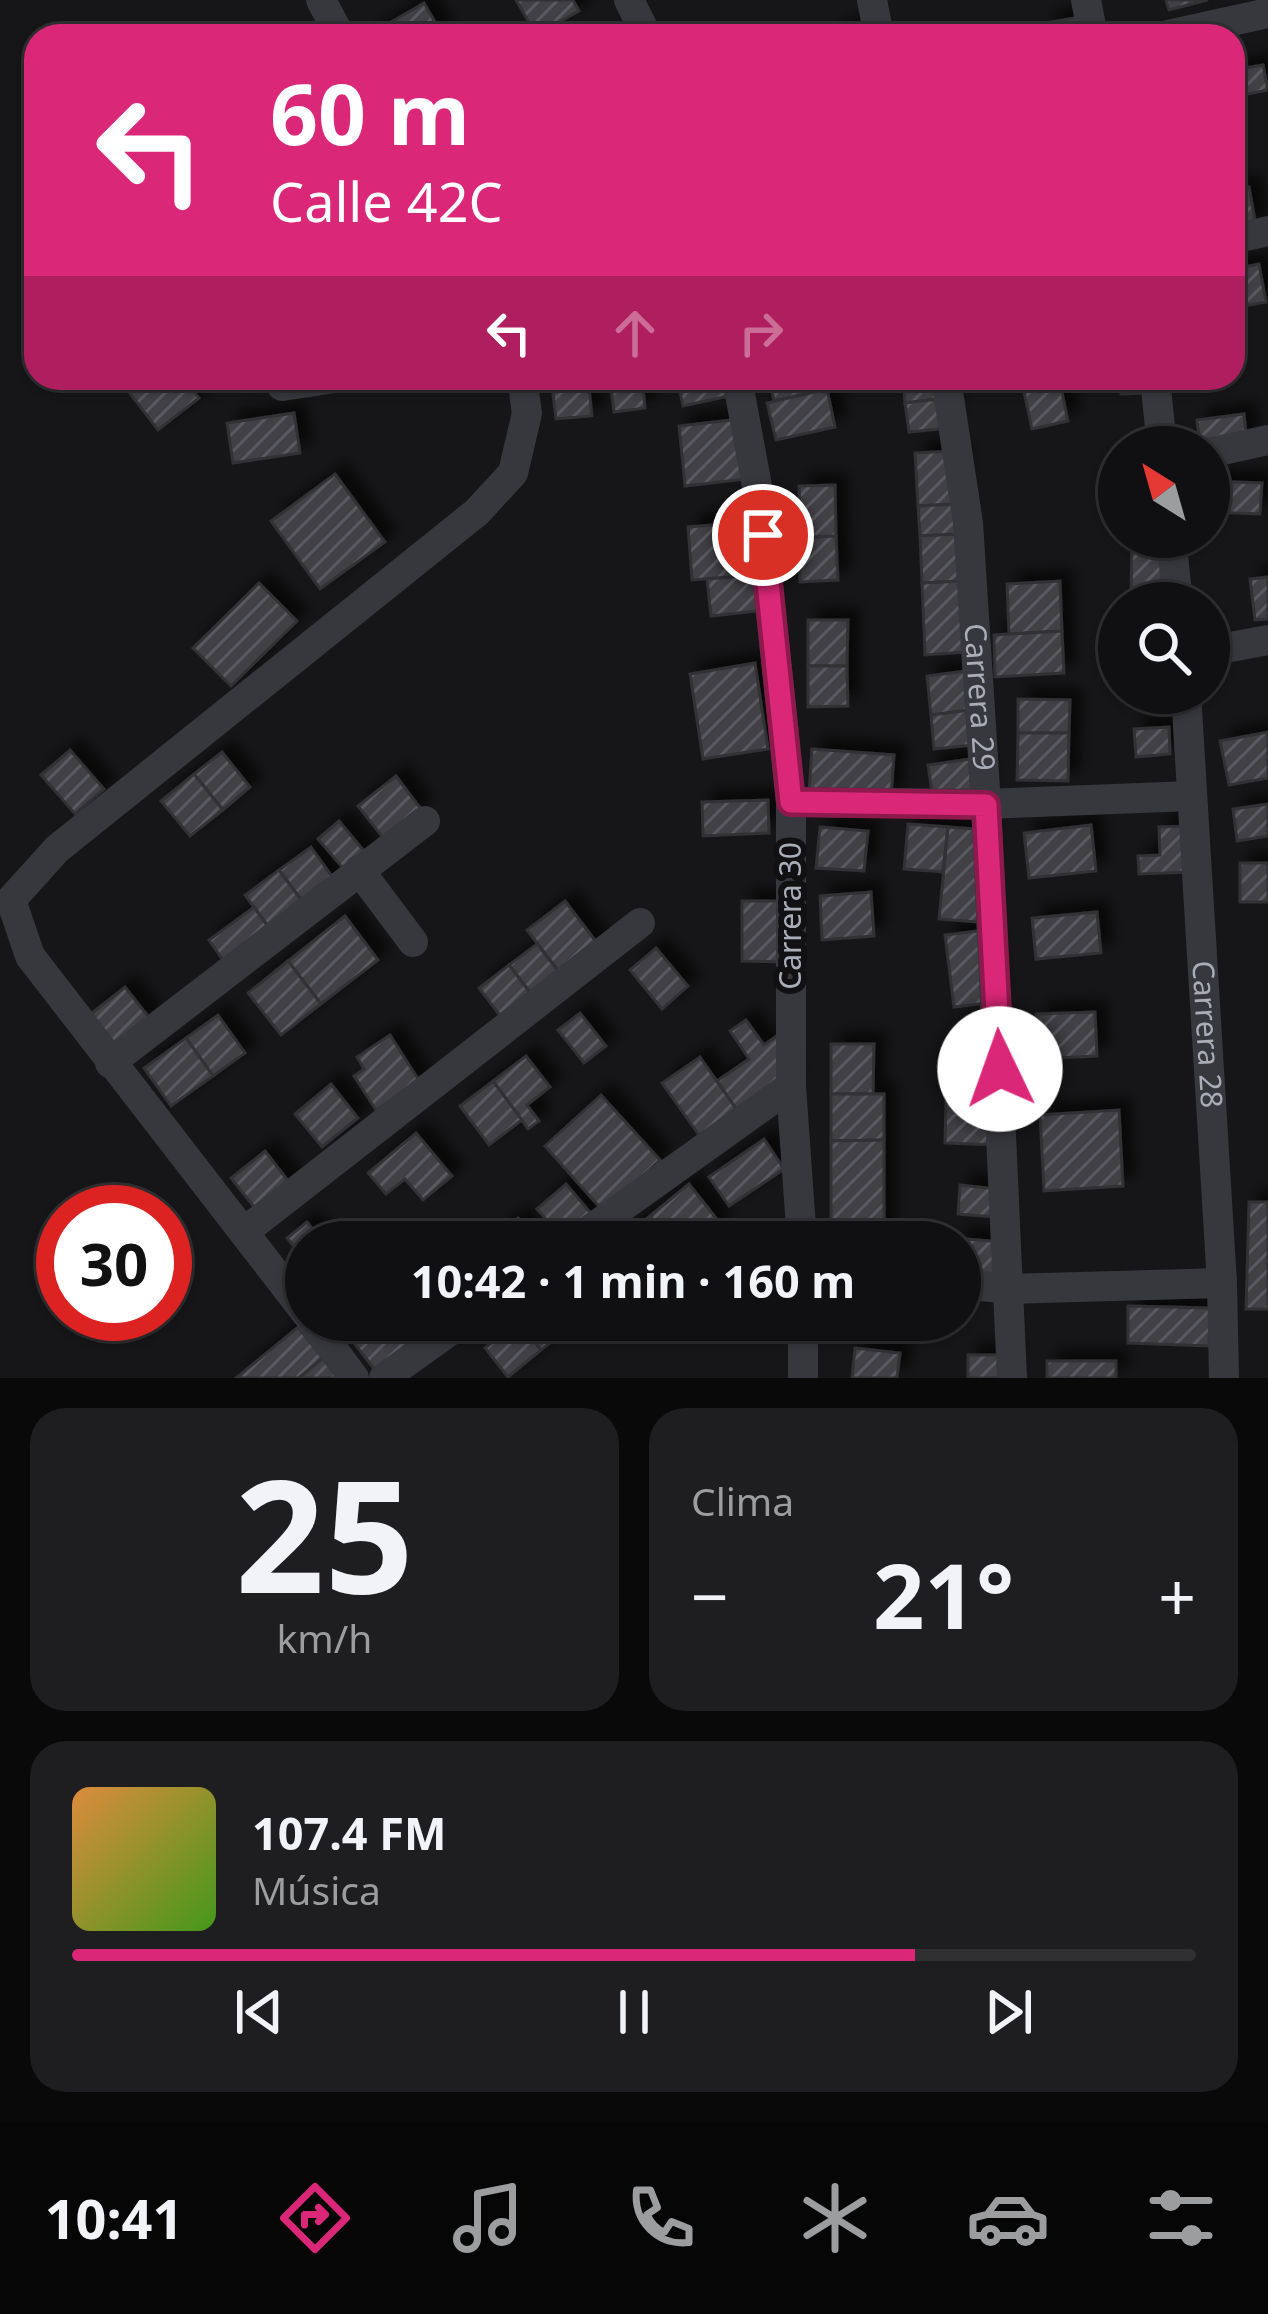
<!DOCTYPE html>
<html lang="es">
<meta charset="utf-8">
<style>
:root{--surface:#101012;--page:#1e1e20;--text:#f1f3f6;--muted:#9c9d9f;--line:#303032;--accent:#db2777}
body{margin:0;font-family:"Noto Sans",sans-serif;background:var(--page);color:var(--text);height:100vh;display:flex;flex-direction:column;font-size:45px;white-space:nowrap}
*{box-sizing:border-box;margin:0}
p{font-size:39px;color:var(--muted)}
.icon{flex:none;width:66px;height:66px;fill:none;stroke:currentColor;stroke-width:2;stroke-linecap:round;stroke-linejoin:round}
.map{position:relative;height:1378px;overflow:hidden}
.sheet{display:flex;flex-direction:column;gap:30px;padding:30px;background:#09090a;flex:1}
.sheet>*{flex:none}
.banner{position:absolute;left:24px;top:24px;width:1221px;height:366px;border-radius:36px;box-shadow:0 3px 9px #0004,0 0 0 3px var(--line);background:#db2777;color:#fff;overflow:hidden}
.needle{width:78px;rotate:323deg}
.fabs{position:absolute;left:1098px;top:426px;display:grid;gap:24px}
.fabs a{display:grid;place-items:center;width:132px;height:132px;border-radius:50%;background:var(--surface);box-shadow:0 3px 9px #0004,0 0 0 3px var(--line);font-size:60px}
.speed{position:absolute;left:36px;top:1185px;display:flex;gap:24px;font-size:60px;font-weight:700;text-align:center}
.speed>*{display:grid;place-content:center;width:156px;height:156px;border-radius:50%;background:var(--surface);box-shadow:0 3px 9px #0004,0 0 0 3px var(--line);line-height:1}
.speed .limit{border:18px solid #d22;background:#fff;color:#111}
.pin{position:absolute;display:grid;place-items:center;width:102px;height:102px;color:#fff;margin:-51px;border:6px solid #fff;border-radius:50%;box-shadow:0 3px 12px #0007}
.me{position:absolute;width:132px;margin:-66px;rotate:357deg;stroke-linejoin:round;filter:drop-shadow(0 0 9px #0008)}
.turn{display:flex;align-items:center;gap:42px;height:252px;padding:0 48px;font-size:54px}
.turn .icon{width:156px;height:156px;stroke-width:2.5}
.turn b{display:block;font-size:84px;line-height:102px}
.lanes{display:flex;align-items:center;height:114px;padding:0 48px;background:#0003;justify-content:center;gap:60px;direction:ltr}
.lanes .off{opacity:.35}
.big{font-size:90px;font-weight:700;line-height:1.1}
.sheet .card{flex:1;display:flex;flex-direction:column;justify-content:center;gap:18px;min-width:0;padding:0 42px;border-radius:36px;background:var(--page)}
.sheet .dial{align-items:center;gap:0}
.dial b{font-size:156px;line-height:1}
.song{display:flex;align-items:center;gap:36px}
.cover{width:144px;height:144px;border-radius:18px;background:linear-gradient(135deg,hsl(30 70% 55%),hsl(100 70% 35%))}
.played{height:12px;border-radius:6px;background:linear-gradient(90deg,var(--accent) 75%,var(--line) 75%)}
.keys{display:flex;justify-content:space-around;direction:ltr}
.heat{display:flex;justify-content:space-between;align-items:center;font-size:66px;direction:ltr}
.sheet .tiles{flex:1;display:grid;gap:30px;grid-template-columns:1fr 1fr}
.card:last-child{grid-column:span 2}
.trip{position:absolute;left:285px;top:1221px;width:696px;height:120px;border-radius:60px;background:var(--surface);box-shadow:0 3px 9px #0004,0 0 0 3px var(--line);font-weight:700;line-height:120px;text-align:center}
.menu{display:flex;height:192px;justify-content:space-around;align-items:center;background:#060607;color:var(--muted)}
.menu .icon{width:84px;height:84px}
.menu .active{color:var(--accent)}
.menu b{font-size:54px;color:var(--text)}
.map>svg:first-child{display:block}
</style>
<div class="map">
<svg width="1268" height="1378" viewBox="0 0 1268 1378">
<defs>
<pattern id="building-hatch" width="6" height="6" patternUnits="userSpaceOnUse" patternTransform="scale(3)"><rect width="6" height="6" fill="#404145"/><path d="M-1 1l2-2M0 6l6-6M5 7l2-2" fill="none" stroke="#595a5e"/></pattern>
<filter id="shadow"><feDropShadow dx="11" dy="-11" stdDeviation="6" flood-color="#0009"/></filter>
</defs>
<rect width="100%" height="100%" fill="#161618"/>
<!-- building -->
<g fill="url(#building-hatch)" stroke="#303034" stroke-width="3" filter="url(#shadow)">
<path d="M516 0H573L579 11 536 35Z"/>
<path d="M1166 0H1208L1169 10Z"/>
<path d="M424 3 443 36H367Z"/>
<path d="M1081 17 1084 36H1047L1045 23Z"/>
<path d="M862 24 866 36H826Z"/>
<path d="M1263 65 1268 90 1233 97V70Z"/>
<path d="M1249 187 1256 226 1233 230V190Z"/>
<path d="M1259 264 1266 302 1233 308V269Z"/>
<path d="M129 378H183L199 398 158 430 122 383Z"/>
<path d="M551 378H588L592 416 556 419Z"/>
<path d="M610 378H642L645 408 614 412Z"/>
<path d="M677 378H725L729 396 683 406Z"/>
<path d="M769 378H807L810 393 774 401Z"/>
<path d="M903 378H945L947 398 905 403Z"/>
<path d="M1021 378H1059L1068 421 1032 429Z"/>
<path d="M1121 378H1146L1147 393 1121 394Z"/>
<path d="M827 389 835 427 776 440 767 403Z"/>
<path d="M947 398 950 428 909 432 905 403Z"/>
<path d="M294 413 300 453 233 463 227 423Z"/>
<path d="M1244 414 1247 444 1200 447 1197 420Z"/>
<path d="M740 419 746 479 685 486 679 426Z"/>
<path d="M956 451 959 504 918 506 915 453Z"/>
<path d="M335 474 385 542 320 589 271 521Z"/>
<path d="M1209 481 1262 483 1260 514 1209 512Z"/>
<path d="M835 485 836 536 801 538 799 486Z"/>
<path d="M959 504 960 534 920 536 918 506Z"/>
<path d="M750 522 755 575 692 580 688 527Z"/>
<path d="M960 534 962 581 922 583 920 536Z"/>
<path d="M836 536 838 580 800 582 798 538Z"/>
<path d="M1132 538H1163L1162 598 1131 597Z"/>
<path d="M755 575 758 611 711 616 707 579Z"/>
<path d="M1268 577V619L1255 620 1250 579Z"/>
<path d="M962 581 966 652 925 655 922 583Z"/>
<path d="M1060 581 1062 631 1009 634 1007 584Z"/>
<path d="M259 583 297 621 231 686 193 648Z"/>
<path d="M808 620H848L847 666H808Z"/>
<path d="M1062 631 1064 673 995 677 994 635Z"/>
<path d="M755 663 768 749 703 759 690 674Z"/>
<path d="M808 666H847L848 706 808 707Z"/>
<path d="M966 671 970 710 931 715 927 676Z"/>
<path d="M1018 699 1070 700 1069 733H1018Z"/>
<path d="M970 710 974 745 934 749 931 715Z"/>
<path d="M1169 727 1170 754 1136 757 1134 729Z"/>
<path d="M1268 732V778L1229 785 1220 741Z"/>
<path d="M1018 733H1069L1068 781 1017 780Z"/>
<path d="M812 749 894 755 891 797 809 791Z"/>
<path d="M70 750 104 789 75 814 41 775Z"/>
<path d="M222 752 250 787 223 810 194 774Z"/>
<path d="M978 758 982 793 933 799 928 765Z"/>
<path d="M194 774 223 810 190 836 161 801Z"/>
<path d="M396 776 421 809 384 839 358 806Z"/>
<path d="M768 800 769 833 703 836 702 802Z"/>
<path d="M1268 804V836L1237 841 1233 809Z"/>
<path d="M339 821 369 857 348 874 318 839Z"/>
<path d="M908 824 948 827 943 872 904 869Z"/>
<path d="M1091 825 1096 871 1029 878 1024 833Z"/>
<path d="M1190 826 1191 872 1139 874 1138 856 1160 855 1159 827Z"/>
<path d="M820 827 868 831 864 871 816 868Z"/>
<path d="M948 827 987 830 978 922 939 919Z"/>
<path d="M311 847 338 885 307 908 279 870Z"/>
<rect x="1240" y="863" width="28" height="39"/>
<path d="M279 870 307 908 272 932 245 895Z"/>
<path d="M871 892 874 936 822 940 820 896Z"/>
<path d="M565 901 601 948 563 977 527 930Z"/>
<path d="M742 901H785L784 962 742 961Z"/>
<path d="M254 907 272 932 227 966 209 940Z"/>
<path d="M1097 912 1101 953 1036 959 1032 918Z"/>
<path d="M345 916 378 960 321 1004 288 961Z"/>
<path d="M986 930 996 1002 954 1007 945 935Z"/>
<path d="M537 944 563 977 535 999 509 965Z"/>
<path d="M656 948 688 986 662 1009 630 970Z"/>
<path d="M288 961 321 1004 281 1035 248 993Z"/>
<path d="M509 965 535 999 504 1021 479 988Z"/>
<path d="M125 987 151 1020 114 1049 88 1016Z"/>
<path d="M1095 1012 1097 1056 1038 1059 1036 1014Z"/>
<path d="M580 1013 606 1046 584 1063 558 1030Z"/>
<path d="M218 1015 245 1053 213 1076 186 1038Z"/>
<path d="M746 1020 764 1045 778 1035 789 1081 741 1116 717 1081 749 1059 730 1031Z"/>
<path d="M390 1035 420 1082 376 1110 354 1076 364 1069 357 1057Z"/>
<path d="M186 1038 213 1076 171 1106 144 1068Z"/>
<path d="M831 1044H874L873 1094H831Z"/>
<path d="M994 1051 997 1090 946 1094 944 1055Z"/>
<path d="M526 1056 550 1087 527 1105 539 1121 528 1129 493 1081Z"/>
<path d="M700 1057 741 1116 704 1142 662 1083Z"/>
<path d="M493 1081 522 1120 489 1145 460 1106Z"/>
<path d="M331 1084 358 1118 322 1147 295 1114Z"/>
<path d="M831 1094H884V1140L831 1141Z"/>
<path d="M601 1095 660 1160 604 1212 545 1146Z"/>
<path d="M946 1102 1000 1104 999 1145 945 1143Z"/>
<path d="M1119 1110 1123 1186 1044 1191 1040 1115Z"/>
<path d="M416 1133 452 1176 423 1200 405 1179 386 1194 368 1173Z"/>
<path d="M764 1139 784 1169 729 1206 709 1177Z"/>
<path d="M884 1140V1224H831V1141Z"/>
<path d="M265 1151 296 1191 262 1217 231 1178Z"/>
<path d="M566 1184 595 1218 566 1242 537 1209Z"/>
<path d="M689 1184 720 1223 697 1242H671L650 1216Z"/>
<path d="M960 1185 997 1189 995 1217 958 1214Z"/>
<path d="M1249 1202H1268V1309H1246Z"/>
<path d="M650 1216 671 1242H623L621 1239Z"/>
<path d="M518 1218 536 1242H504L497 1233Z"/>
<path d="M307 1222 323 1242H306V1261L287 1238Z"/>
<rect x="831" y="1224" width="53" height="18"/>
<path d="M954 1238 1004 1242 1000 1282 960 1279V1242H954Z"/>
<path d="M1128 1306 1210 1308 1209 1346 1128 1343Z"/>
<path d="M365 1320H392L416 1350 381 1378 347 1334Z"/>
<path d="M567 1320 572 1326 541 1350 518 1321Z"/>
<path d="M518 1321 541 1350 508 1377 485 1348Z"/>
<path d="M298 1327 323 1358 299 1378H236Z"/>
<path d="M855 1348 900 1353 897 1378H852Z"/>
<rect x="968" y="1355" width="41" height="23"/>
<path d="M323 1358 339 1378H299Z"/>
<rect x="1047" y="1361" width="69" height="17"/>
</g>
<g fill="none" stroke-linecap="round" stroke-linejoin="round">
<!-- minor -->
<g stroke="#37383d" stroke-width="30">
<path d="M321 0 340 36"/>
<path d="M629 0 647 36"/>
<path d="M872 0 879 36"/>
<path d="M1086 0 1093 36"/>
<path d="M1164 36 1268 13"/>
<path d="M1233 239 1268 231"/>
<path d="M737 378 758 491 791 802V1086L802 1242"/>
<path id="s1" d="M946 378 968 523 986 804 1012 1378"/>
<path d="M1155 378 1162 447"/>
<path d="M282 386 335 378"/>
<path d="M1209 453 1268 440"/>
<path d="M1171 537 1178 603"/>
<path d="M1209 651 1268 640"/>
<path id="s2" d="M1186 693 1222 1283 1224 1378"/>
<path d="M791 802 986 804 1192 796"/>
<path d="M359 870 413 942"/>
<path d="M110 1063 425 821"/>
<path d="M245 1231 640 923"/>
<path d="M573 1242 791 1086"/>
<path d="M960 1284 1011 1289 1222 1283"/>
<path d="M306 1313 30 956 11 900 57 849 477 512 513 473 527 413 522 378"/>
<path d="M311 1320 354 1378"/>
<path d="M384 1378 465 1320"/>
<path d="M803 1378V1320"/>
</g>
</g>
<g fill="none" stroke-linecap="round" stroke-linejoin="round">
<defs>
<path id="route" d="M763 535 791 802 986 805 1000 1069"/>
</defs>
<!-- route casing -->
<use href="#route" stroke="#8e194d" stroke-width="30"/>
<!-- route -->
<use href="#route" stroke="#db2777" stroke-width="21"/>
</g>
<g text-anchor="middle" stroke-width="12" stroke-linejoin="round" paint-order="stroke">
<!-- street labels -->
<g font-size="30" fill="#a8adb8" stroke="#111113">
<text dy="10" stroke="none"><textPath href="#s1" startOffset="321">Carrera 29</textPath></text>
<text transform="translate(791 916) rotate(-90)" y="10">Carrera 30</text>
<text dy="10" stroke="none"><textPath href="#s2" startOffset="342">Carrera 28</textPath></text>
</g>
</g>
</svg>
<div class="fabs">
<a><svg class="needle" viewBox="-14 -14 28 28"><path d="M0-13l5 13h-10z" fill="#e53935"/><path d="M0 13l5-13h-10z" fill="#9c9d9f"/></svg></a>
<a><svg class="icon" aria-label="search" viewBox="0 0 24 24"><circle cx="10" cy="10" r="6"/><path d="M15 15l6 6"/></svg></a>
</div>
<div class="speed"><div class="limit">30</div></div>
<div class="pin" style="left:763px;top:535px;background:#d93025"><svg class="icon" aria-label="arrive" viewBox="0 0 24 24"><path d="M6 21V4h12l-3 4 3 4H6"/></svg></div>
<svg class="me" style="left:1000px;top:1069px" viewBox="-20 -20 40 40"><circle r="19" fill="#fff"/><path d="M0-13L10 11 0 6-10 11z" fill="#db2777"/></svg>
<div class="trip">10:42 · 1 min · 160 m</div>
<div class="banner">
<div class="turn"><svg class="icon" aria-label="left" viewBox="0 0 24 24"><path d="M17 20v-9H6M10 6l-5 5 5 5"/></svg><div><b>60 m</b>Calle 42C</div></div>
<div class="lanes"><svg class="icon" aria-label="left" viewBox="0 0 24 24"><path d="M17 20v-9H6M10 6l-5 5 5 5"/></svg><svg class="icon off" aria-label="ahead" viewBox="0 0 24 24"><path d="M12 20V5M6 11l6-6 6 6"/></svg><svg class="icon off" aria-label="right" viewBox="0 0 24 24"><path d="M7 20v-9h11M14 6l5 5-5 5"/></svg></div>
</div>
</div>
<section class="sheet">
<div class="tiles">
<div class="card dial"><b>25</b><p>km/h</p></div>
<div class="card"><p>Clima</p>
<div class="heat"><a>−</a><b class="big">21°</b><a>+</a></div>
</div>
<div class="card">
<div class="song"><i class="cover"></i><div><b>107.4 FM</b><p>Música</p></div></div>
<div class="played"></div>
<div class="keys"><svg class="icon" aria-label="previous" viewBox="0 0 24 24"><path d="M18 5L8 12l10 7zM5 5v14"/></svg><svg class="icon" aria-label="pause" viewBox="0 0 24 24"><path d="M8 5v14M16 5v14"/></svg><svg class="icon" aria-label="next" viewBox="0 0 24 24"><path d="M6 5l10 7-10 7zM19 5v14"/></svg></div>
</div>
</div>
</section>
<nav class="menu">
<b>10:41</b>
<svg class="icon active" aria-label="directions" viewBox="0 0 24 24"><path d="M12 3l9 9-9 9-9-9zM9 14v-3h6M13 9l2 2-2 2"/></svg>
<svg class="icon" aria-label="music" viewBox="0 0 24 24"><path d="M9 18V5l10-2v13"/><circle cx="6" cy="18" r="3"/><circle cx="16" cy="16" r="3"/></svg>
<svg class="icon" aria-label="phone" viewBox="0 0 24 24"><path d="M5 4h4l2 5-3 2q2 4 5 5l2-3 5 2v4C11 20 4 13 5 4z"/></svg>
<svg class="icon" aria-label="climate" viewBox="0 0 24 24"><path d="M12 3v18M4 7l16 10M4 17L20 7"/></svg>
<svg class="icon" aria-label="car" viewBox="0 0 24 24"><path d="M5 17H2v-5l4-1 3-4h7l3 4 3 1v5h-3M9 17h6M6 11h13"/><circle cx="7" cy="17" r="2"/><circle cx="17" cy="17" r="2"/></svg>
<svg class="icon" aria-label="filters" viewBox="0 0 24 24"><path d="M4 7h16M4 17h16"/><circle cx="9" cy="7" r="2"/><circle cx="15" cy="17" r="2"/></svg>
</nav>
